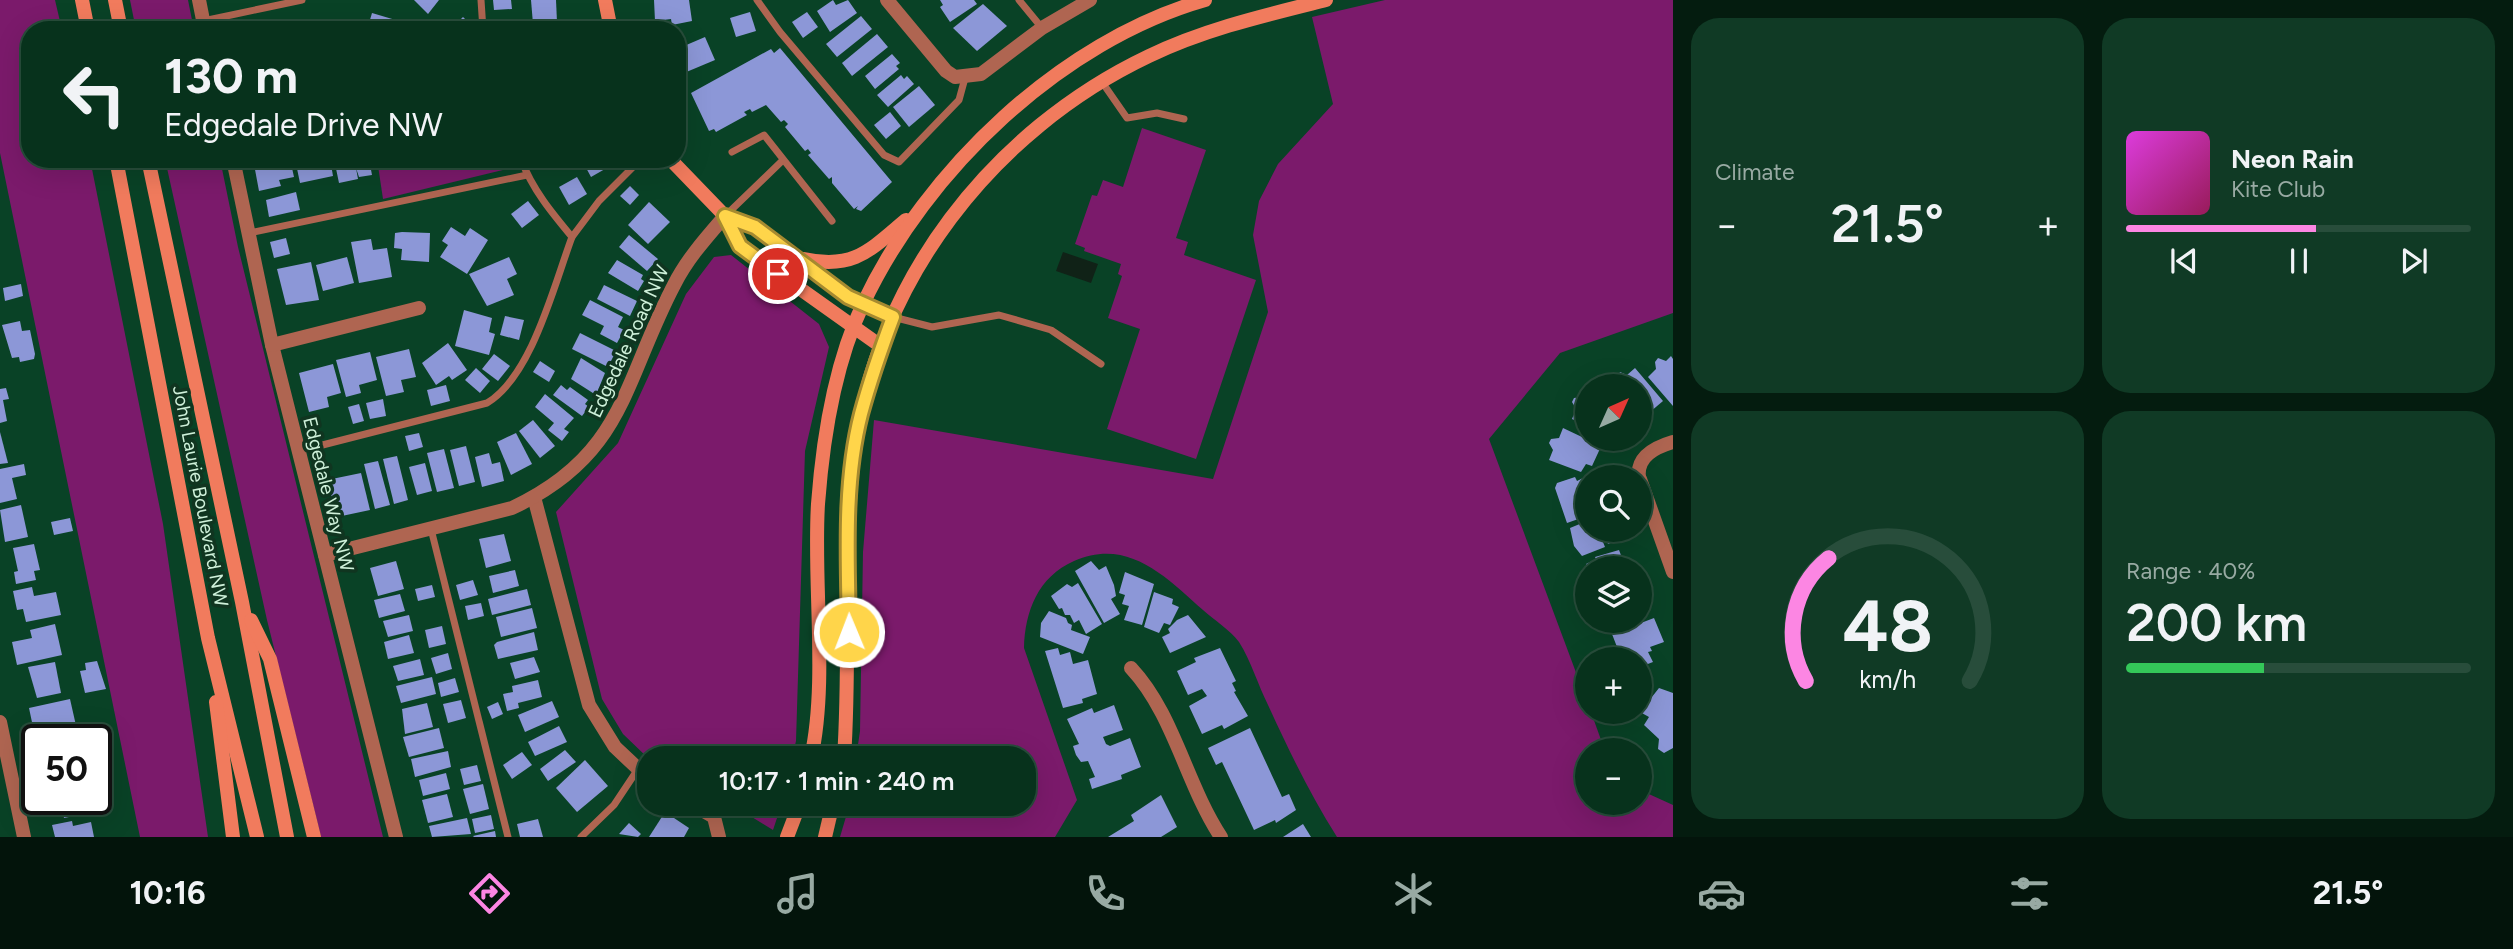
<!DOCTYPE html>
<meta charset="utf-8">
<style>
:root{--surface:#07321c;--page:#103a25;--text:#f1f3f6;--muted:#98aaa3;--line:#284d3b;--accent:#fc86e3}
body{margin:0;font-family:Figtree,sans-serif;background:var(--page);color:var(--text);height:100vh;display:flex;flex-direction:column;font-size:26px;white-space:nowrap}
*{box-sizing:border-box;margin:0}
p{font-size:23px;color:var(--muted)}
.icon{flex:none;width:38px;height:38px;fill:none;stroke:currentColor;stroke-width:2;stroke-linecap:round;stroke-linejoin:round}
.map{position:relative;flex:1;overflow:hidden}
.panel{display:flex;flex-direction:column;gap:18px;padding:18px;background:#041c0f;width:840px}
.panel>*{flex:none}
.hud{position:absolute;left:21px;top:21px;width:665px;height:147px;border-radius:28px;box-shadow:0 7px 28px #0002,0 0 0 2px var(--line);background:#07321c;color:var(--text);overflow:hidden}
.needle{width:46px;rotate:45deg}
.tools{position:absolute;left:1575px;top:374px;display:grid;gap:14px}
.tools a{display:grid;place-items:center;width:77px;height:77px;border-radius:50%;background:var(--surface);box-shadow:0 7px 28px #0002,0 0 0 2px var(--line);font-size:35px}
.speed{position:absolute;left:21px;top:724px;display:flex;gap:14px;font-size:35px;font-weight:700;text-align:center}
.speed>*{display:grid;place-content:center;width:91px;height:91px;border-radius:50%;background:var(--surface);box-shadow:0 7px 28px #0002,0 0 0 2px var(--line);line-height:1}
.speed .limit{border:4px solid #111;border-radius:10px;background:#fff;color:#111}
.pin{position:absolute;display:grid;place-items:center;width:60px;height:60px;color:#fff;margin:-30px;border:4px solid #fff;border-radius:50%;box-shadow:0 2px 7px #0007}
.me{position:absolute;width:77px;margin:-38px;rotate:359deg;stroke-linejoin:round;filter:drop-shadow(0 0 5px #0008)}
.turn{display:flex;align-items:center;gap:24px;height:147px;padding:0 28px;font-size:32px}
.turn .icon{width:91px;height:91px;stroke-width:2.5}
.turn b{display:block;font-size:49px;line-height:60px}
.big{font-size:52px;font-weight:600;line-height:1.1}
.panel .tile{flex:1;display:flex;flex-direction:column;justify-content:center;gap:10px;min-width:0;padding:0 24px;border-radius:28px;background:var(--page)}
.panel .dial{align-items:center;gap:0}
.dial svg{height:182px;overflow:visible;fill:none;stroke:var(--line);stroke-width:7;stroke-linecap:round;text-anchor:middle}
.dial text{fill:var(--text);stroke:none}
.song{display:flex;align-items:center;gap:21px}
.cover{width:84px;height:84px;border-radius:10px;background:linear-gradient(135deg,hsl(300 70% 55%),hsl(330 70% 35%))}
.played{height:7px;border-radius:4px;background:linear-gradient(90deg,var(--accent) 55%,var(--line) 55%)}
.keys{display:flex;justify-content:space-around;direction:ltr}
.heat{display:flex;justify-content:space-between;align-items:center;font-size:38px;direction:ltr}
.charge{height:10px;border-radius:5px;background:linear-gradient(90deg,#34c759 40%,var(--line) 0)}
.panel .tiles{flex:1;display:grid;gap:18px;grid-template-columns:repeat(2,1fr)}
.trip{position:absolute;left:637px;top:746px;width:399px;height:70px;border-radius:28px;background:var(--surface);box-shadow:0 7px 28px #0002,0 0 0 2px var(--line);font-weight:600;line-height:70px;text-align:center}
.tab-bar{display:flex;height:112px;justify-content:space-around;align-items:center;background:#03140b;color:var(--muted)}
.tab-bar .icon{width:49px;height:49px}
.tab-bar .active{color:var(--accent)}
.tab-bar b{font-size:32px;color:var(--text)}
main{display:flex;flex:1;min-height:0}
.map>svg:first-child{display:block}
</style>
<main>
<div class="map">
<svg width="1673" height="837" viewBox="0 0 1673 837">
<rect width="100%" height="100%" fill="#094226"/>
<!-- green -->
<g fill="#7b1a6b">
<path d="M0 0H55L62 30H30V159H90L163 524 208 837H140L0 153Z"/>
<path d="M130 0H188L194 30H136Z"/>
<path d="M1385 0H1673V313L1560 353 1489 439 1587 702V712H1591L1605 751H1587V803H1640V790L1673 805V837H1337C1310 794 1289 751 1268 705 1258 685 1251 661 1239 642 1230 630 1214 620 1203 610 1166 577 1128 537 1074 561 1038 577 1025 611 1024 648L1077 800 1055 837H840L850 803H1024V758H856L860 731 863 552 874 420 1213 479 1268 312 1253 235 1259 201 1278 164 1333 104 1312 17Z"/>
<path d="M1142 128 1206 150 1176 238 1188 242 1184 255 1256 280 1196 459 1107 429 1140 329 1108 318 1122 276 1118 274 1121 264 1084 251 1085 248 1075 244 1092 195 1097 196 1103 180 1123 187Z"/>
<path d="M165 159H220L238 247 383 837H321L267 620Z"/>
<path d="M377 159H505L507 169 383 199Z"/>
<path d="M731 255 819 324 829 347 805 451 796 741 792 758 649 759 623 734 602 699 556 512 618 443 686 294 714 257Z"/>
<path d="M729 803H782L773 830Z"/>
</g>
<!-- water -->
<path fill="#102217" d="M1063 252 1098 264 1091 283 1056 271Z"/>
<!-- building -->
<g fill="#8c97d7">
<path d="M414 0H439L428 14Z"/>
<path d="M493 0H511L512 9 494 10Z"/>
<path d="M531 0H556L557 22 533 24Z"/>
<path d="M654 0H689L692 21 672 25 671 19 655 21Z"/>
<path d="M833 0 836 5 848 0 857 13 830 32 817 11Z"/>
<path d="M940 0H974L977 4 950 22 940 7 943 5Z"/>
<path d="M983 4 1007 26 977 51 953 28Z"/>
<path d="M750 12 756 31 736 37 730 18Z"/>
<path d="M807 12 818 27 803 38 792 22Z"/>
<path d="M372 13 399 21 405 25 404 30H367Z"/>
<path d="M861 16 872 29 837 57 826 44Z"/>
<path d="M463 17 473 27 450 30Z"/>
<path d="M877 34 888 47 852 76 842 63Z"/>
<path d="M705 37 715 60 684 73 677 49Z"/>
<path d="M780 48 892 182 861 211 856 209 858 206 854 209 832 183V177L829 179 808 155 811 153 808 149 805 151 785 127 788 124 784 120 781 122 766 105 752 112 750 109 744 112 747 115 716 132 714 129 709 131 691 93 771 49 774 53Z"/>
<path d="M892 54 900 63 896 66 899 69 875 89 865 76Z"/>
<path d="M901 75 904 79 907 76 914 84 888 107 877 95Z"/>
<path d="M919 86 935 105 909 127 893 107Z"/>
<path d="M890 112 901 126 886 139 874 125Z"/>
<path d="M253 159H290L294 177 279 180 281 186 259 191Z"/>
<path d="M295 159H330L333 176 300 183Z"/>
<path d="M334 159H369L372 175 359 177 356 168 358 179 339 183Z"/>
<path d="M574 159H609L612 165 591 177 584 164 578 167Z"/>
<path d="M577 177 587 194 569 205 559 187Z"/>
<path d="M630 186 639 195 630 205 620 196Z"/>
<path d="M296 192 300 210 269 217 266 200Z"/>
<path d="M528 201 539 215 522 228 511 214Z"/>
<path d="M649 202 670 222 648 244 628 225Z"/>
<path d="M451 227 465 236 470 228 488 240 467 274 440 257 448 245 442 241Z"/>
<path d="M402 232 430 233 429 262 401 260 402 249 394 248 395 233Z"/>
<path d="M629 235 658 259 647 271 619 247Z"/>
<path d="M286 238 290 254 274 258 270 242Z"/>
<path d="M371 239 373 250 387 248 392 277 359 283 351 242Z"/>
<path d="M347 257 354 283 323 291 316 265Z"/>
<path d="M509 257 517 274 507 279 514 295 487 306 469 274Z"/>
<path d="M617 260 643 275 641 279 644 281 638 291 608 273Z"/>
<path d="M311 262 319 300 286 305 277 269Z"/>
<path d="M21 284 23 296 5 301 3 288Z"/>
<path d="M604 285 637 301 630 316 597 299Z"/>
<path d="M590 300 623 317 618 327 624 330 617 343 600 334 604 326 582 315Z"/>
<path d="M464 310 492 318 489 332 495 334 489 355 455 346Z"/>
<path d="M505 316 524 320 519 340 500 335Z"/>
<path d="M20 321 22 331 30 330 35 354 34 359 20 362 19 357 12 358 2 325Z"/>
<path d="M580 333 616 351 608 367 572 349Z"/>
<path d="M448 343 467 370 452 380 449 376 436 385 422 363Z"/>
<path d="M409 349 416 377 401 380 404 392 386 396 376 357Z"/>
<path d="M370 352 377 380 359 385 361 393 346 397 336 360Z"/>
<path d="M494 354 510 366 498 381 482 369Z"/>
<path d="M1671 356 1673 359V406L1648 377 1656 369 1655 362 1658 358 1666 361Z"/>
<path d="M581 358 605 373 596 395 571 379Z"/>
<path d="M540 361 555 371 549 382 533 372Z"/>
<path d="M333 364 341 393 327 397 329 407 309 412 299 373Z"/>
<path d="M476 368 490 381 480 393 465 380Z"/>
<path d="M1635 368 1663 401 1650 412 1645 405 1640 410V387H1613L1620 372 1627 375Z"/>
<path d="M446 385 450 401 431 406 427 390Z"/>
<path d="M561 385 567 390 570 387 588 400 585 404 589 407 582 416 553 395Z"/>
<path d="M6 388 9 399 3 400 7 421 0 423V389Z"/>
<path d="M1584 391 1587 392V426L1572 419 1576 409 1572 402 1574 398 1581 397Z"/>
<path d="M545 394 574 418 564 429 569 432 562 441 548 430 554 423 535 407Z"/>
<path d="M383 399 386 416 370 419 366 403Z"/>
<path d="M359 404 364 421 353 424 348 407Z"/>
<path d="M533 420 555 446 540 458 519 431Z"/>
<path d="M1563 428 1582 437 1587 431V439L1604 440 1592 466 1586 464 1581 472 1549 460 1553 450 1549 443 1551 439 1559 438Z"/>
<path d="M0 432 8 463 0 464Z"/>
<path d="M419 433 423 447 409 451 405 436Z"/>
<path d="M516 433 532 464 511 475 497 442Z"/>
<path d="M466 446 475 482 459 486 450 450Z"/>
<path d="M444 449 454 488 437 492 427 453Z"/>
<path d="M489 453 492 464 500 462 504 481 482 487 475 457Z"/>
<path d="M397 456 408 500 394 504 383 459Z"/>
<path d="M378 461 390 505 375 509 364 464Z"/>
<path d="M425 463 432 491 417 495 409 467Z"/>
<path d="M24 464 26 475 12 478 17 499 0 503V469Z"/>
<path d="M361 473 370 510 337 517 327 480Z"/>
<path d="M1587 476V516L1567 523 1555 488 1557 483 1575 477 1577 481Z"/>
<path d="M21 505 28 537 5 542 0 510Z"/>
<path d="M70 518 73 531 54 535 51 522Z"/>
<path d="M1587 521V530H1621L1624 538 1608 544 1607 541 1603 542 1605 547 1582 556 1574 546 1570 528Z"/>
<path d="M504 534 511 561 486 568 479 539Z"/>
<path d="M34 544 40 570 34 571 36 580 16 584 14 572 18 571 13 548Z"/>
<path d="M1619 550 1624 563 1632 560 1636 569H1589L1586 564 1596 559 1595 557Z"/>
<path d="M396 561 404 589 378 596 370 568Z"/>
<path d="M1091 561 1099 570 1106 566 1114 585 1116 596 1111 599 1120 614 1104 623 1075 571Z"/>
<path d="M515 570 519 586 493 593 489 576Z"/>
<path d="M1125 572 1154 584 1142 625 1124 620 1129 606 1122 604 1125 595 1119 593Z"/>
<path d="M473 580 478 595 460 600 456 585Z"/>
<path d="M1640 580 1648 600 1640 603Z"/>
<path d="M1078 583 1102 624 1086 634 1079 620 1074 623 1070 615H1065L1062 608 1059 609 1051 596 1067 584 1072 587Z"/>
<path d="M432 585 435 597 418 601 415 589Z"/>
<path d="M32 587 34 596 56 592 61 615 26 622 23 609 17 610 13 591Z"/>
<path d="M527 589 531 605 492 615 488 599Z"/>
<path d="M1154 592 1173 599 1172 604 1179 607 1170 625 1164 623 1159 633 1144 627Z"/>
<path d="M400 594 405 611 379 618 374 600Z"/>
<path d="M481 603 484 616 468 620 465 606Z"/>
<path d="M532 608 537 628 501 637 496 617Z"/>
<path d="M1049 611 1066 618 1068 623 1072 625 1071 630 1090 637 1083 654 1040 637 1041 623Z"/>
<path d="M409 615 413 631 388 637 383 621Z"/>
<path d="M1188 615 1206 637 1170 653 1162 637 1170 633 1168 629 1177 620Z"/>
<path d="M1654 618 1664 642 1650 647 1652 651 1648 652 1653 662 1640 667V660H1616L1612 654 1617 647 1612 634Z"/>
<path d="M1608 621H1637V622L1610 628Z"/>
<path d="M55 624 62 655 17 665 12 642 32 638 30 630Z"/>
<path d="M442 626 446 644 429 648 425 630Z"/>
<path d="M534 632 538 650 498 659 494 645 497 642Z"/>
<path d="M409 635 414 653 388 659 384 642Z"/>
<path d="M1058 648 1060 655 1070 652 1073 664 1088 660 1097 694 1082 699 1083 703 1063 708 1045 651Z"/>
<path d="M1220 648 1236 681 1232 683 1236 691 1234 692 1248 716 1224 729 1222 725 1202 734 1189 706 1207 696 1202 689 1188 695 1177 671 1196 662 1194 658Z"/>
<path d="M448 653 452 669 436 674 431 658Z"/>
<path d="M534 657 540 672 515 679 510 663Z"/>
<path d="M420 659 424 675 398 681 393 666Z"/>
<path d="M97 661 106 689 85 693 80 671 86 670 85 663Z"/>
<path d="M55 662 61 693 37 698 28 667Z"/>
<path d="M432 677 436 694 401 703 396 686Z"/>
<path d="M455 678 459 692 441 697 438 683Z"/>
<path d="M538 680 542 697 518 703 519 708 507 711 503 694 513 692 512 686Z"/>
<path d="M1659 688 1673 693V748L1664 753 1658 749 1659 739 1644 725 1649 717 1640 712Z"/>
<path d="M70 699 77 730 53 736 51 723 33 727 29 708Z"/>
<path d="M461 700 466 718 448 723 443 704Z"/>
<path d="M552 701 559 717 525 732 518 715Z"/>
<path d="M498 702 503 714 492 719 487 707Z"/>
<path d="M427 703 433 727 405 734 402 709Z"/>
<path d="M1114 705 1123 730 1103 737 1106 744 1110 746 1130 738 1141 767 1121 775 1122 779 1092 789 1089 779 1095 777 1088 761 1081 762 1076 755 1073 746 1079 744 1067 719 1092 708 1094 713Z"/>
<path d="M559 726 567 742 535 756 528 742Z"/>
<path d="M439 728 444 748 409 757 403 737Z"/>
<path d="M1250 728 1282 797 1289 794 1296 810 1276 823 1275 820 1254 830 1222 762 1216 765 1208 748Z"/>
<path d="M565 750 576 762 548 781 540 769Z"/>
<path d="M448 751 451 767 415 777 411 759Z"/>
<path d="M522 752 532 765 512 779 503 765Z"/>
<path d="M585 760 608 786 577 812 556 788Z"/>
<path d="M477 765 481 781 464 785 460 769Z"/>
<path d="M446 773 450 789 423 796 419 780Z"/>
<path d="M483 784 489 809 470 814 463 789Z"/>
<path d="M447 794 453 817 428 823 422 800Z"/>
<path d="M1161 795 1177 827 1161 837H1108L1134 821 1131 815Z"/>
<path d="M61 800H97L99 811 64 818Z"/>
<path d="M665 812 689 828 684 837H649Z"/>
<path d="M491 815 494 829 475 833 472 819Z"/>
<path d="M467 818 471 834 432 837 429 826Z"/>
<path d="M538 819 543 837H520L517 824Z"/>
<path d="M72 821 73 826 91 822 94 837H55L52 825Z"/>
<path d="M629 823 641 834 638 837 619 834Z"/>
<path d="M1303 824 1311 837H1283Z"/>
<path d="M495 831 496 837H474L473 836Z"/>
</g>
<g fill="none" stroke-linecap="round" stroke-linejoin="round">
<!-- lane -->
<g stroke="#af6551" stroke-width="7">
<path d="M481 0 483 30"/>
<path d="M757 0 780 32 884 155 899 162 959 100 965 78"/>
<path d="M1019 0 1042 28"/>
<path d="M203 21 302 0"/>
<path d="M1102 82 1127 118 1157 113 1184 119"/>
<path d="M732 152 764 135 832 221"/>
<path d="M521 159C532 189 552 213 572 237L599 201 641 159"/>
<path d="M725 216 783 160"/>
<path d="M249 233 527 175"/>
<path d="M893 317 932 327 999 315 1051 330 1101 364"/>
<path d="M299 451 487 403C532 376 554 285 572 237"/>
<path d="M431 529 508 837"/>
<path d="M581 837 614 805 638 769"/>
</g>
<!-- street -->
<g stroke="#af6551" stroke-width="14">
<path d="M199 0 205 30"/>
<path d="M887 0 946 71 955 77 981 74 1042 28 1090 0"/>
<path d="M233 159 272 345 396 837"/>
<path d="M272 345 419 308"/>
<path d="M1639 478C1636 456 1656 447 1673 442"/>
<path d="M1640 479 1673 572"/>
<path d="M534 497 589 705 615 747 649 779"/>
<path d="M325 555 512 508C625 455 623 382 674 285 687 259 706 238 725 216"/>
<path d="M1131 668C1174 714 1186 784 1221 837"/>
<path d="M0 722 24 837"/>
<path d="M690 803 714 817 719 837"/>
</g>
<!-- secondary -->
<g stroke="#f17b5d" stroke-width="14">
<path d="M82 0 88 30"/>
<path d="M115 0 121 30"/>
<path d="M605 0 611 30"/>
<path d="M116 159 208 638 257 837"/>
<path d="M148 159 242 602 287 837"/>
<path d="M670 159 725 216 740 246 882 347"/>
<path d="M725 216 755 227 848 297 893 317"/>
<path d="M804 259C854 270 870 250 906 220"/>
<path d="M251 620 270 659 314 837"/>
<path d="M216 702 233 837"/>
<path d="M811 758C828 682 813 583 818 504 823 437 834 365 863 304 926 170 1061 41 1205 0"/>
<path d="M844 758C851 657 842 556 854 456 874 282 993 130 1149 56 1205 29 1266 15 1326 0"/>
<path d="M787 837 800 803"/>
<path d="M825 837 833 803"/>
</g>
</g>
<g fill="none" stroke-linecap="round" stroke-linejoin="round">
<defs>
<path id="route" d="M778 274 740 246 725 216 755 227 848 297 893 317C881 349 870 381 861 414 843 484 848 561 849 632"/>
</defs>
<!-- route casing -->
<use href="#route" stroke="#a68a30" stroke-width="18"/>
<!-- route -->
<use href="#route" stroke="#ffd54a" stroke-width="12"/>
</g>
<g text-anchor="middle" stroke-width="7" stroke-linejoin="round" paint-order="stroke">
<!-- street labels -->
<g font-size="19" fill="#cff1da" stroke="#103520">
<text transform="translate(628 341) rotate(-65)" y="7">Edgedale Road NW</text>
<text transform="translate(329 494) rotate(76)" y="7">Edgedale Way NW</text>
<text transform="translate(201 496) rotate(79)" y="7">John Laurie Boulevard NW</text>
</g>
</g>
</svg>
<div class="tools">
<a><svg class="needle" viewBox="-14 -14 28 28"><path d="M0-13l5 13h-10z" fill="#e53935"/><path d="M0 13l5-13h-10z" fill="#98aaa3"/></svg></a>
<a><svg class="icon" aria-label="search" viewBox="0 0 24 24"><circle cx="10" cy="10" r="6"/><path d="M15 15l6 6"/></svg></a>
<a><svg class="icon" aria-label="layers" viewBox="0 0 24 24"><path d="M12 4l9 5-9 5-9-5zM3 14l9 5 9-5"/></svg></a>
<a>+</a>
<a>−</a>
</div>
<div class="speed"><div class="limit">50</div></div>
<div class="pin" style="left:778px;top:274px;background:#d93025"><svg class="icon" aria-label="arrive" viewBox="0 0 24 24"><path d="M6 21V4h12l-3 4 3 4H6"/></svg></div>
<svg class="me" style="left:849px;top:632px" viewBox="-20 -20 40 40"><circle r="17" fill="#ffd54a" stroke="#fff" stroke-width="3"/><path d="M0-11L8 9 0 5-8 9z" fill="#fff"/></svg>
<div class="trip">10:17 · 1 min · 240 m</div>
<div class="hud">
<div class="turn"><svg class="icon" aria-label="left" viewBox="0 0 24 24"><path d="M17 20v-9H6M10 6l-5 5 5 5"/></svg><div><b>130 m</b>Edgedale Drive NW</div></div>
</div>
</div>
<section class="panel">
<div class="tiles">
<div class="tile"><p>Climate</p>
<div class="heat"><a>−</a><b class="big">21.5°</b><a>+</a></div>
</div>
<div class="tile">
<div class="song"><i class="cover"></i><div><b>Neon Rain</b><p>Kite Club</p></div></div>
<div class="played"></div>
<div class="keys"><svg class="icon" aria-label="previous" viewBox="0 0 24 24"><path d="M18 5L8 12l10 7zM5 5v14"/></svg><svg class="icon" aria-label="pause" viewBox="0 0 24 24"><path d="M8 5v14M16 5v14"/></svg><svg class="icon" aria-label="next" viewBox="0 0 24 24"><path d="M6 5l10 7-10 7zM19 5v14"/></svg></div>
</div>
<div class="tile dial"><svg viewBox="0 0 100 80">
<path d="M14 69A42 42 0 1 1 86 69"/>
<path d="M14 69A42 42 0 0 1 24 15" stroke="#fc86e3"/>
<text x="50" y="56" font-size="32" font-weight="700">48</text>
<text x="50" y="72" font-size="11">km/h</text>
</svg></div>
<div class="tile"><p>Range · 40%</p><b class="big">200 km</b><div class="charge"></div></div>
</div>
</section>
</main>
<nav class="tab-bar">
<b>10:16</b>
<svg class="icon active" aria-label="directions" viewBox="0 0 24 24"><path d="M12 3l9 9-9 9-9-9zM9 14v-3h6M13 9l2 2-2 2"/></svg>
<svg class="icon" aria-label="music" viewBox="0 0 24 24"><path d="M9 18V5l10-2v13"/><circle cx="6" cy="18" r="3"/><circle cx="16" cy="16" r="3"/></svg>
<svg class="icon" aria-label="phone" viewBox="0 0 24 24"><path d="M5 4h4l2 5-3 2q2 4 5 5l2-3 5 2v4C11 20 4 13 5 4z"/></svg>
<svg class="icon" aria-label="climate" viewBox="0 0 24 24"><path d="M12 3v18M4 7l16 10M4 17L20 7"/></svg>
<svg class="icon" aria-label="car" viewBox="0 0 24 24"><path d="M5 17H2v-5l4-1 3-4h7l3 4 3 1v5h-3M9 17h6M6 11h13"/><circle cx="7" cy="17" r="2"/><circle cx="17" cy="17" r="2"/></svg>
<svg class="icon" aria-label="filters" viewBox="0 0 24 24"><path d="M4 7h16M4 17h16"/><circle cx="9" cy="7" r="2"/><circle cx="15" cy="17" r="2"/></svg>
<b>21.5°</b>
</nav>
